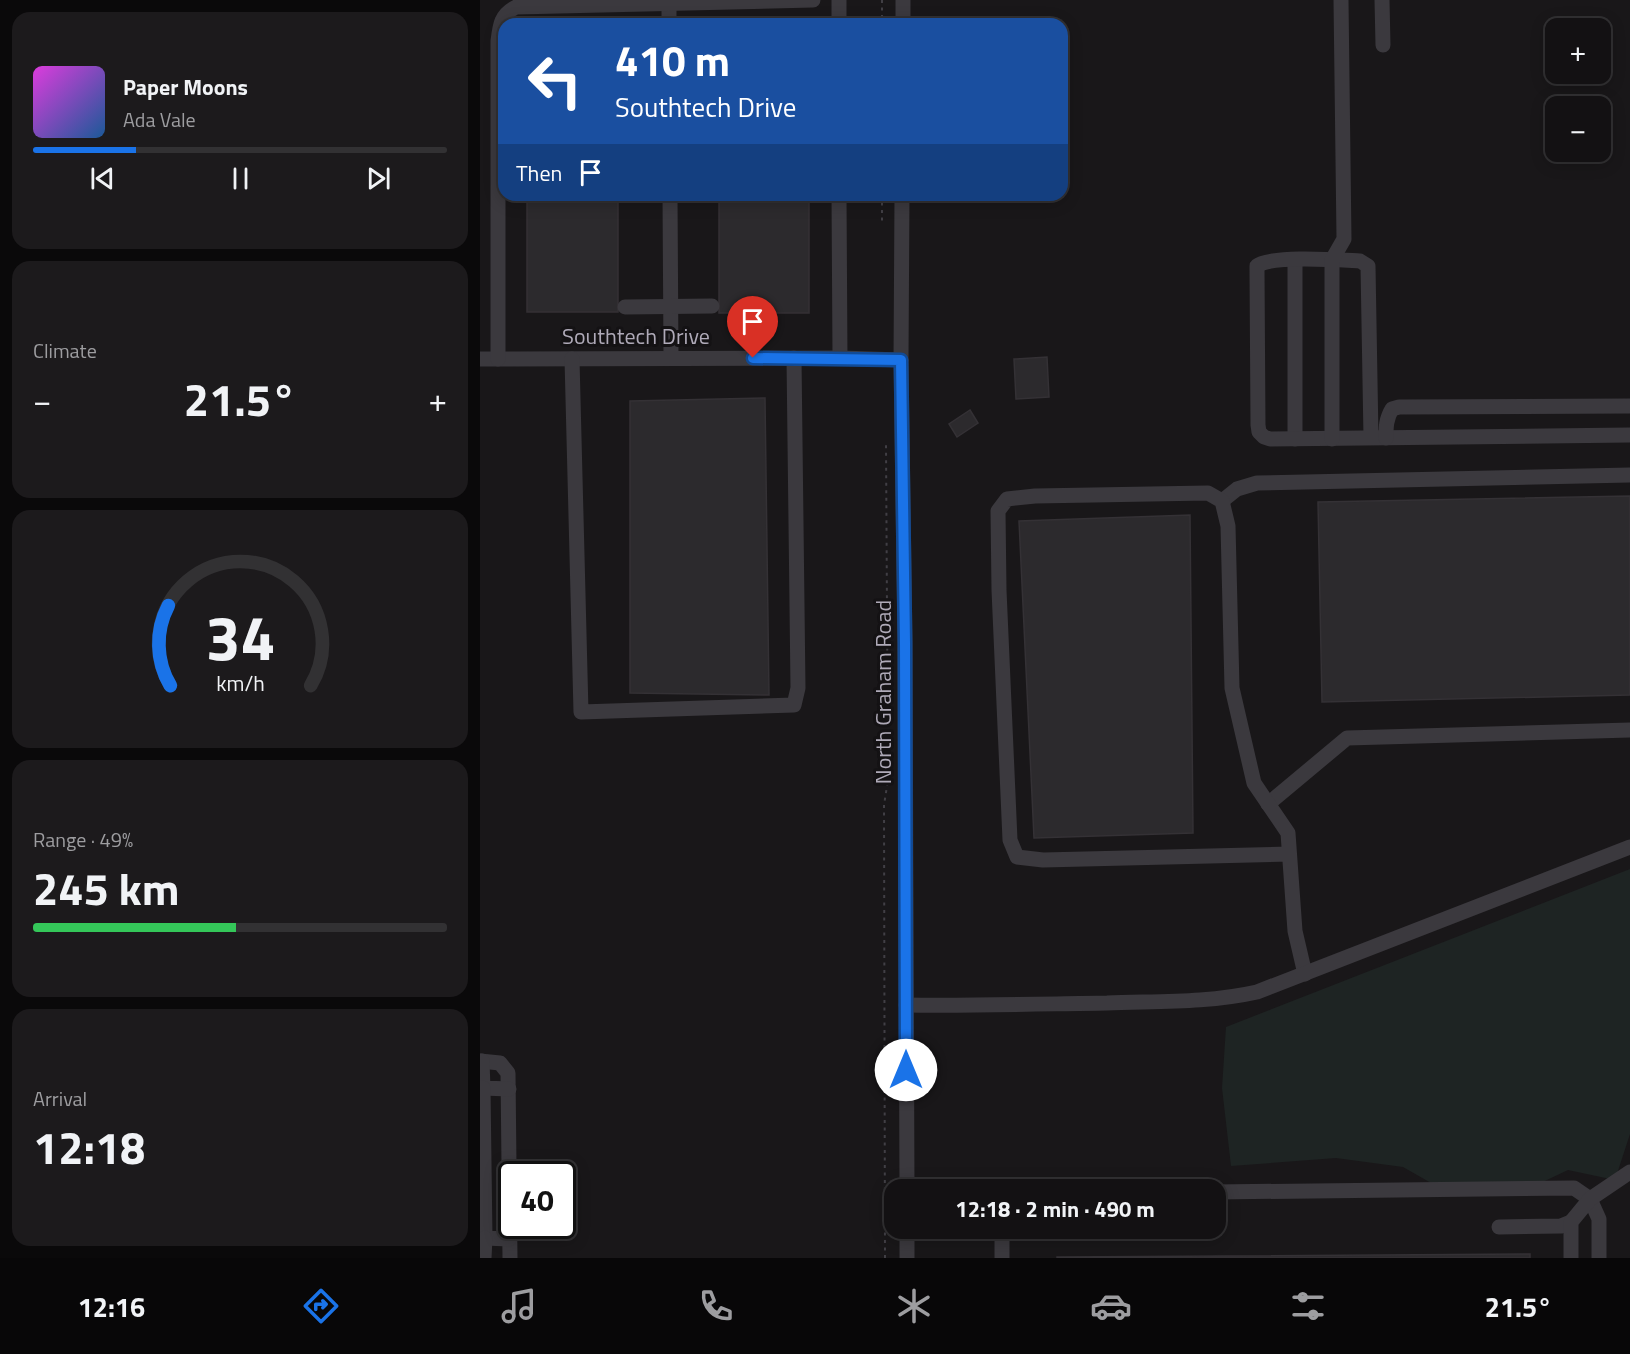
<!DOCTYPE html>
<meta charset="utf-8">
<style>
:root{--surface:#131113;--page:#1c1a1c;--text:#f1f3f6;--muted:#9d9da0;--line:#323133;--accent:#1a73e8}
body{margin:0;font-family:"Titillium Web",sans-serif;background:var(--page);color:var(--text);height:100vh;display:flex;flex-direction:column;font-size:22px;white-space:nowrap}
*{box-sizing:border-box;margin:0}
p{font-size:20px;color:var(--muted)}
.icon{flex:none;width:33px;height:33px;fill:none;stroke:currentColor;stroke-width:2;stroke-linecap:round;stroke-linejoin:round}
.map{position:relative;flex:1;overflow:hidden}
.details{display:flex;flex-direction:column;gap:12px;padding:12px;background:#0a090a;width:480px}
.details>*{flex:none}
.top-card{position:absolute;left:18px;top:18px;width:570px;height:183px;border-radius:18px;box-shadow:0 3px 15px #0003,0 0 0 2px var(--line);background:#1a4fa0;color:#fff;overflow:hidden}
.fabs{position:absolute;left:1065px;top:18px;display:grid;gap:12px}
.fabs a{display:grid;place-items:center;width:66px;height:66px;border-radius:12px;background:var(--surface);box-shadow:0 3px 15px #0003,0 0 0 2px var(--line);font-size:30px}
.speed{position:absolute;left:18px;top:1161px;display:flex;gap:12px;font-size:30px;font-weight:700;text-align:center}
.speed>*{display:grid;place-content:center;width:78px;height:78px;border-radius:50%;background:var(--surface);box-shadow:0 3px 15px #0003,0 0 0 2px var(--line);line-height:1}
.speed .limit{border:3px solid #111;border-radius:9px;background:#fff;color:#111}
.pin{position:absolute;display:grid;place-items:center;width:51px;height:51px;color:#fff;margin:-62px -26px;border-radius:50% 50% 50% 0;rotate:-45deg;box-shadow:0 0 6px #0007}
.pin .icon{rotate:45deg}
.me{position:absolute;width:66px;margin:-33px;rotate:0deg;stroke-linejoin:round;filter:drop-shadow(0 0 4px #0008)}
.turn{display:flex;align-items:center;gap:21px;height:126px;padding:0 18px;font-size:27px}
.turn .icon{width:78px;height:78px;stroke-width:2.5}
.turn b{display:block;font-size:42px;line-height:51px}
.then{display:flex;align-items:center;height:57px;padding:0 18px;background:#0003;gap:12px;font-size:22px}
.big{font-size:45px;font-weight:700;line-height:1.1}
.details .widget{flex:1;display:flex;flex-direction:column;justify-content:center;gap:9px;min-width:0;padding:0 21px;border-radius:18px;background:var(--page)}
.details .dial{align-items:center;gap:0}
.dial svg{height:156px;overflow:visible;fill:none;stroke:var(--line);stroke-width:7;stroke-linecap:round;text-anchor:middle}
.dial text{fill:var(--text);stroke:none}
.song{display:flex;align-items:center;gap:18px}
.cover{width:72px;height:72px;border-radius:9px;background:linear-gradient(135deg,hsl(300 70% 55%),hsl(210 70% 35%))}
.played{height:6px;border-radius:3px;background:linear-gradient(90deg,var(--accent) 25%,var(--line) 25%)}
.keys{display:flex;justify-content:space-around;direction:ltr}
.heat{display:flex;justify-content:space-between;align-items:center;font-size:33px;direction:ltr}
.charge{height:9px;border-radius:4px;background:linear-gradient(90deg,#34c759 49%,var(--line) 0)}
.trip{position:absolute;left:404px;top:1179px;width:342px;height:60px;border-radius:18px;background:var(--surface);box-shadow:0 3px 15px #0003,0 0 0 2px var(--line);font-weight:700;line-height:60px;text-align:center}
.dock{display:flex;height:96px;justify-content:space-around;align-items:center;background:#080708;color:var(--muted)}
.dock .icon{width:42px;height:42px}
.dock .current{color:var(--accent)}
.dock b{font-size:27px;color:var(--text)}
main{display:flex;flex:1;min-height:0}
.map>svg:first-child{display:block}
</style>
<main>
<section class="details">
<div class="widget">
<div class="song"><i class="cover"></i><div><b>Paper Moons</b><p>Ada Vale</p></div></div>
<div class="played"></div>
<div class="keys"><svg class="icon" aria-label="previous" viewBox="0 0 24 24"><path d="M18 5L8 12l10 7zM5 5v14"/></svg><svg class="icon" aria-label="pause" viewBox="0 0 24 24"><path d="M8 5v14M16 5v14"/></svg><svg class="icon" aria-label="next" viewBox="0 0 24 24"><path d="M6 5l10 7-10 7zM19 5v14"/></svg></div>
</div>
<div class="widget"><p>Climate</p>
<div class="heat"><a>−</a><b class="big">21.5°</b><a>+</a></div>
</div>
<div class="widget dial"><svg viewBox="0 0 100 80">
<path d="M14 69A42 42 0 1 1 86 69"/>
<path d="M14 69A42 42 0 0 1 13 28" stroke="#1a73e8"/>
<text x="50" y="56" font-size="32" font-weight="700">34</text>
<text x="50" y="72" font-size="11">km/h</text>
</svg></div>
<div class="widget"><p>Range · 49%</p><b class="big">245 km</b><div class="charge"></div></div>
<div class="widget"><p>Arrival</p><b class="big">12:18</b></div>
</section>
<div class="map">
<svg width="1150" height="1258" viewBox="0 0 1150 1258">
<rect width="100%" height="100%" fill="#191719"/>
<!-- green -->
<path fill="#1e2423" d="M1150 869V1134L1135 1180 1088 1170 1033 1196H974L923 1167 856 1158 751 1166 742 1088 746 1027Z"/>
<!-- building -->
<g fill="#2c2a2d" stroke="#343135" stroke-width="1.5">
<rect x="47" y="195" width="91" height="117"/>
<rect x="239" y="195" width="90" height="118"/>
<path d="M567 357 569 397 536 399 534 359Z"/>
<path d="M285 398 289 695 150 693V401Z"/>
<path d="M490 410 498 423 477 437 469 424Z"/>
<path d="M1150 496V695L842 702 838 502Z"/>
<path d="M710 515 713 833 554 838 539 521Z"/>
<path d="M1050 1254V1258H577V1257Z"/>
</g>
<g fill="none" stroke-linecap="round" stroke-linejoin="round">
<!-- path -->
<g stroke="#413f45" stroke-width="2" stroke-dasharray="3 4.5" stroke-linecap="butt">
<path d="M402 0V24"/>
<path d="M402 195V224"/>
<path d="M405 1258 404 805 408 780 406 444"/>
</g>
<!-- minor -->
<g stroke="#3b393e" stroke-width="15">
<path d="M359 0V24"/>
<path d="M902 0 903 45"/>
<path d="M189 4V24"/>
<path d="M423 24V0"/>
<path d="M190 195 191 358"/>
<path d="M359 195 360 358"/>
<path d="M422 195 421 360 425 643 427 1190"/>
<path d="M815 260V439"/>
<path d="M145 307 232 306"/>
<path d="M0 359 360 358 421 360"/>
<path d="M18 359V41C20 24 21 15 36 7L333 0"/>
<path d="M92 359 101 712 314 705 318 688 314 358"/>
<path d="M891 438 888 266 880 261C859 260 791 255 777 266V271L778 425 779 432 784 437 790 439 1150 435"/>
<path d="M906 438C906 427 906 419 912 409L919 407 1150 406"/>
<path d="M852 439V260L864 239 861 0"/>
<path d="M742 501 757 489 777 483 1150 475"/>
<path d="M788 804 867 738 1150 730"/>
<path d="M809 854 563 860 537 857 530 840 519 590 518 511 527 499 555 496 728 493 742 501 748 526 752 688 774 783 808 833 815 931 825 974"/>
<path d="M426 1005C493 1006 560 1004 627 1003 677 1001 728 1003 777 992L1150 847"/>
<path d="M0 1061 20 1063 28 1073 30 1258"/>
<path d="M2 1061 3 1088 29 1089"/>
<path d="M3 1088 5 1238 29 1239"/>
<path d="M735 1192 1094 1188 1110 1199 1119 1219V1258"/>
<path d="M1019 1227 1081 1226 1091 1222"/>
<path d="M427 1228V1258"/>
<path d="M522 1228V1258"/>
<path d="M4 1258 5 1238"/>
<path d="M1091 1258V1222L1110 1199 1150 1172"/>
</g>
</g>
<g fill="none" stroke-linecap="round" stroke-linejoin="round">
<defs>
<path id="route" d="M273 358 421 360 425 643 426 1070"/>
</defs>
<!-- route casing -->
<use href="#route" stroke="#114b97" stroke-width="15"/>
<!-- route -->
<use href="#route" stroke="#1a73e8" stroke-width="10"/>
</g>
<g text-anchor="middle" stroke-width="6" stroke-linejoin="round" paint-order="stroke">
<!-- street labels -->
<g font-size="22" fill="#afaab8" stroke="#141214">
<text x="156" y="344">Southtech Drive</text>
<text transform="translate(403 692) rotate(-90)" y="8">North Graham Road</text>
</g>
</g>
</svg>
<div class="fabs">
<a>+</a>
<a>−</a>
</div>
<div class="speed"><div class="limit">40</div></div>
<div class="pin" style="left:273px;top:358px;background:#d93025"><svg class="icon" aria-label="arrive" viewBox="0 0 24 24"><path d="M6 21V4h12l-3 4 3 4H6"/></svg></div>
<svg class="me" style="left:426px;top:1070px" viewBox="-20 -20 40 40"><circle r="19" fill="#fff"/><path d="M0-13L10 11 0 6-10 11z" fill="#1a73e8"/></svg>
<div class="trip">12:18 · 2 min · 490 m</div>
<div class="top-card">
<div class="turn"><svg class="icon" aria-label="left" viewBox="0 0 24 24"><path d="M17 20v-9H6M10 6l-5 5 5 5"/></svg><div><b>410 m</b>Southtech Drive</div></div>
<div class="then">Then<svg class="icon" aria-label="arrive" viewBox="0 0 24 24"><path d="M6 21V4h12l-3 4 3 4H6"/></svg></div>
</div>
</div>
</main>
<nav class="dock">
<b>12:16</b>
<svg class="icon current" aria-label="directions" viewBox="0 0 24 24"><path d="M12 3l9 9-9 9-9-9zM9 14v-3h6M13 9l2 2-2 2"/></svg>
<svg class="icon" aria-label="music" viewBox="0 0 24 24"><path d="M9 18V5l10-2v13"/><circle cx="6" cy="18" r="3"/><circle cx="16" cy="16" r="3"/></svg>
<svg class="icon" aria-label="phone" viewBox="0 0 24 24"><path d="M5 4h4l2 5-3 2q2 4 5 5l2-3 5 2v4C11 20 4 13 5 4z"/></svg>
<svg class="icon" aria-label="climate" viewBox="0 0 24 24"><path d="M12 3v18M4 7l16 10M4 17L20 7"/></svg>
<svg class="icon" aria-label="car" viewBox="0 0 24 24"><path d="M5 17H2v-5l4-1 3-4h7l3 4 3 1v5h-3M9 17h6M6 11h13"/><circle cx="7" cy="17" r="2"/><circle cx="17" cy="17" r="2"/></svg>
<svg class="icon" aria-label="filters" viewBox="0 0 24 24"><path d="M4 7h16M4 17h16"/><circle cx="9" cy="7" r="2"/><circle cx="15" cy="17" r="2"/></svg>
<b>21.5°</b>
</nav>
